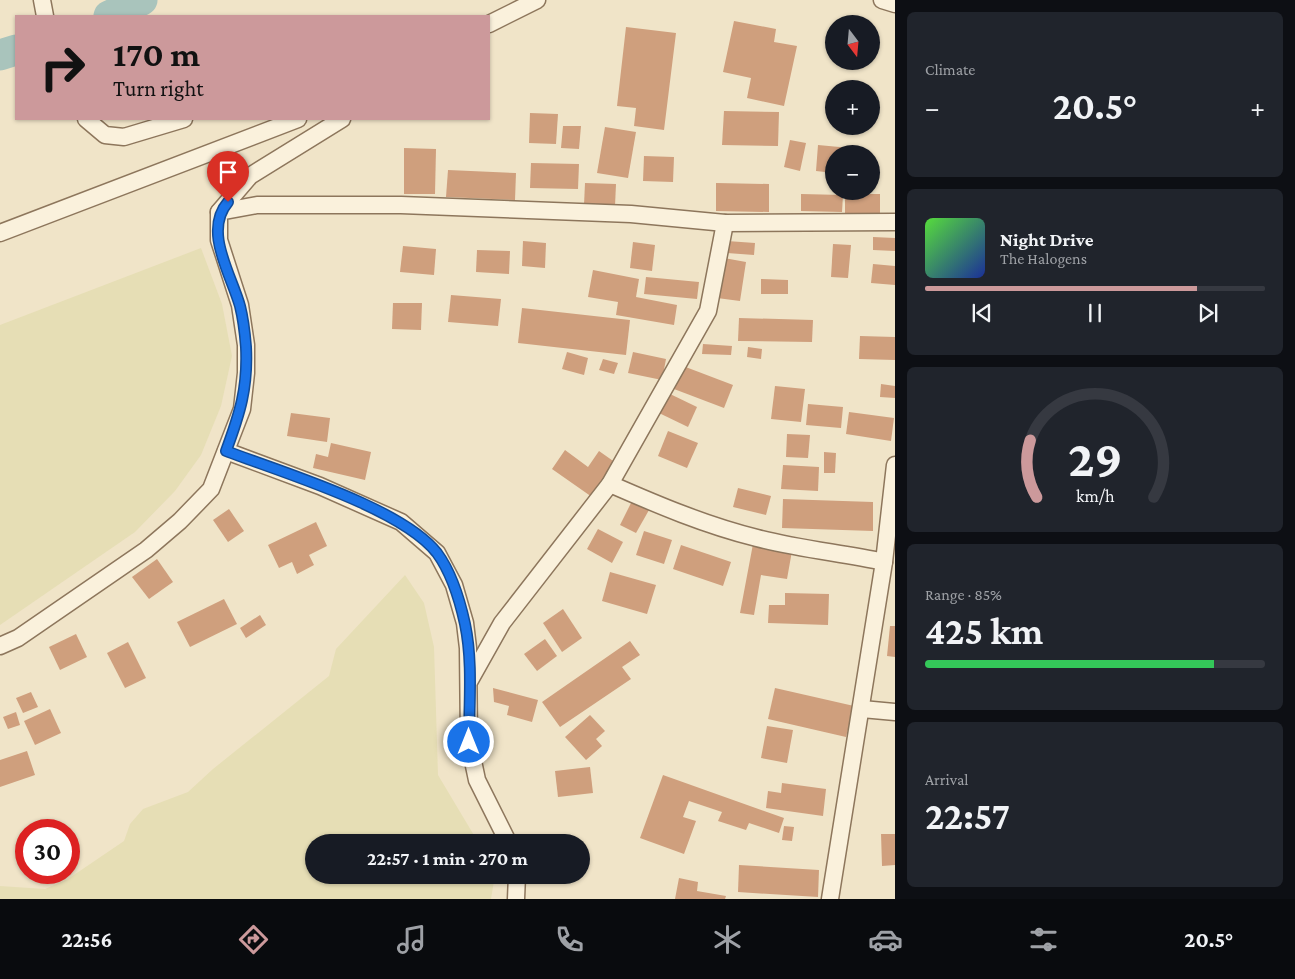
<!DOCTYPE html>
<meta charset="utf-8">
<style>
:root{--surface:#171b24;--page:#20242c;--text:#f1f3f6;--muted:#9ea1a6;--line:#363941;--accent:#cc999b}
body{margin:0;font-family:"Crimson Pro",serif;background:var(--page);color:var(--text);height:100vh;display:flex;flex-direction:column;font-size:19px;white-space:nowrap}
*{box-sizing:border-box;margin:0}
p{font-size:16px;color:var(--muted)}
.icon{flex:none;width:28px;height:28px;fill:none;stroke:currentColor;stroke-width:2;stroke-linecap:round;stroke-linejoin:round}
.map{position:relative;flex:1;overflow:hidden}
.details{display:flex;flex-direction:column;gap:12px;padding:12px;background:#0d0f14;width:400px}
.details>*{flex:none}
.banner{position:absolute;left:15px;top:15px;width:475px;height:105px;border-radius:0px;box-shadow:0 1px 4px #0004;background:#cc999b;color:#111;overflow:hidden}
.needle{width:32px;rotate:164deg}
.tools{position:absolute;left:825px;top:15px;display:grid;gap:10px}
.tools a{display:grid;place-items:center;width:55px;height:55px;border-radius:50%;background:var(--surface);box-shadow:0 1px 4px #0004;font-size:25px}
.speed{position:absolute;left:15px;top:819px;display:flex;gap:10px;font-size:25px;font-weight:700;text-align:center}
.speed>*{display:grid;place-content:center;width:65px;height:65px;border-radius:50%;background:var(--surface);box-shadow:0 1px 4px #0004;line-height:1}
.speed .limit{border:8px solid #d22;background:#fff;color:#111}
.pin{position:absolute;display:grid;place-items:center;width:42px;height:42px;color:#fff;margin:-51px -21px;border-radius:50% 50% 50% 0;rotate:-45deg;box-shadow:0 0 5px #0007}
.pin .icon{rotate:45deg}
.me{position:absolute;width:55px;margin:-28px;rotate:0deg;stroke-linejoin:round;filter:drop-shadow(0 0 4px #0008)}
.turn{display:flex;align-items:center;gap:18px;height:105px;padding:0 15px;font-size:22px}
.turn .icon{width:65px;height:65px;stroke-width:2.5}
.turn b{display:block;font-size:35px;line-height:42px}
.big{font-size:38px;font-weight:700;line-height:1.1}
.details .card{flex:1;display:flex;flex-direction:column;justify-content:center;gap:8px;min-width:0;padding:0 18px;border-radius:8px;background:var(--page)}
.details .dial{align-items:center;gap:0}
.dial svg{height:130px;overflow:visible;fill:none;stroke:var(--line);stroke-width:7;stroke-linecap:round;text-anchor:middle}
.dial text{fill:var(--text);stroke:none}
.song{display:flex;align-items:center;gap:15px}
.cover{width:60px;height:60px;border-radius:8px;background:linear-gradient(135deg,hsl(110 70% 55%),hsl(230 70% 35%))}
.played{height:5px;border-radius:2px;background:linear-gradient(90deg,var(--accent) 80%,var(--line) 80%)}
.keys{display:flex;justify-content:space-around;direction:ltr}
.heat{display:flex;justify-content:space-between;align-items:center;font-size:28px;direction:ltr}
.charge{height:8px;border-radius:4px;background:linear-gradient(90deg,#34c759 85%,var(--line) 0)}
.trip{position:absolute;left:305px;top:834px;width:285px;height:50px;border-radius:25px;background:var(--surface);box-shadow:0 1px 4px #0004;font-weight:700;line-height:50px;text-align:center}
.dock{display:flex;height:80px;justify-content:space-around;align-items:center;background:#090b0e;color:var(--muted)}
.dock .icon{width:35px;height:35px}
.dock .current{color:var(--accent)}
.dock b{font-size:22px;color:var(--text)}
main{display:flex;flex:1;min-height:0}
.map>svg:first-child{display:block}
</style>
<main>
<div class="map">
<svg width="895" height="899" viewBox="0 0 895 899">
<rect width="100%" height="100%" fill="#f0e4c8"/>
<!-- farmland -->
<g fill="#e6deb5">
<path d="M201 248 222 304 232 356 221 406 201 455 175 491 135 532 0 625V325Z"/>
<path d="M405 575 424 603 434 647 438 775 478 842H314V875H495L491 899H0V886L45 889 68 879 124 841 130 824 143 809 188 792 213 769 329 676 336 649Z"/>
</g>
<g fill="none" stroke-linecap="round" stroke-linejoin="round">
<!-- river -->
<g stroke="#a9c4bc" stroke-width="31">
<path d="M109 16 142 0"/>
<path d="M0 55 16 50"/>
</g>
</g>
<!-- building -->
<g fill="#cf9f7d">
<path d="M734 21 776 29 774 42 797 46 784 106 747 98 751 78 723 72Z"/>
<path d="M626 27 676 33 664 130 634 126 636 108 617 106Z"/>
<path d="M724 111 779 112 778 146 722 145Z"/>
<path d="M530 113 558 114 556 144 529 143Z"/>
<path d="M563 126H581L579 149 561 148Z"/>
<path d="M605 127 636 132 628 178 597 173Z"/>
<path d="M790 140 806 143 800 171 784 167Z"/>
<path d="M818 145 861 149 860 154H834V173L816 171Z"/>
<path d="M404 148 436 149 435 194H404Z"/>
<path d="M644 156 674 157 673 182 643 181Z"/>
<path d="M531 163 579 164 578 189 530 188Z"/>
<path d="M448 170 516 173 515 200 446 197Z"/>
<path d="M585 183 616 184 615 206 584 205Z"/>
<path d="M716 183 769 184V212L716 211Z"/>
<path d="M801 194 843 195 842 212 801 211Z"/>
<rect x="845" y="194" width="35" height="19"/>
<path d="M873 237 895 238V251L873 250Z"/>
<path d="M523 241 546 243 545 268 522 266Z"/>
<path d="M727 241 755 243 754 255 727 253Z"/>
<path d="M633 242 655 245 652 271 630 268Z"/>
<path d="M833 244 851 245 848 278 831 277Z"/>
<path d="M403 246 436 249 434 275 400 272Z"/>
<path d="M477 250 510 251 509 274 476 272Z"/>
<path d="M724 258 746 262 740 301 717 298Z"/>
<path d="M873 264 895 266V285L871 283Z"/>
<path d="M593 270 639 279 636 297 677 305 674 325 616 315 618 302 588 297Z"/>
<path d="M646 277 699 282 697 299 644 294Z"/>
<path d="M761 279 788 280V294H761Z"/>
<path d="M451 295 501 299 498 326 448 322Z"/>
<path d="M393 303H422L421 330 392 329Z"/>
<path d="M522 308 630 320 626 355 518 343Z"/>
<path d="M739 318 813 320 812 342 738 341Z"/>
<path d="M860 336 895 337V360L859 359Z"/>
<path d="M703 344 732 346 731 355 702 354Z"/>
<path d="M748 347 762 349 761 359 747 357Z"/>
<path d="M567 352 588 358 584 375 562 369Z"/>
<path d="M633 352 666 359 662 380 628 373Z"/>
<path d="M603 359 618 363 614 374 599 370Z"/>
<path d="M683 366 733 385 724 408 674 389Z"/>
<path d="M881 384 895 386V398L880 397Z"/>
<path d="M775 386 805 389 801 422 771 419Z"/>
<path d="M668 393 697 407 688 427 659 413Z"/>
<path d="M808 404 843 407 841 428 806 425Z"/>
<path d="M849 412 894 418 891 441 846 434Z"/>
<path d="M291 413 330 418 327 442 287 436Z"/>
<path d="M668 431 698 443 687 468 658 456Z"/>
<path d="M787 434 810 435 808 458 786 457Z"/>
<path d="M331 443 371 452 365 480 313 468 316 454 328 457Z"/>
<path d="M565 450 588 467 599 451 616 463 592 497 552 469Z"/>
<path d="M824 452 836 453 835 473H824Z"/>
<path d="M783 465 819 467 818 491 781 489Z"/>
<path d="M738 488 771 496 766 515 733 507Z"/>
<path d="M783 499 873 502V531L782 528Z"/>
<path d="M632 501 649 510 636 533 620 525Z"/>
<path d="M229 509 244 531 228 542 213 520Z"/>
<path d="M316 522 327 546 309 555 314 565 297 574 292 562 279 568 268 545Z"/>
<path d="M598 529 623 542 612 563 587 549Z"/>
<path d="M644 531 672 540 664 564 636 555Z"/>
<path d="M753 544 792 551 787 579 761 575 754 615 740 613Z"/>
<path d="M681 545 731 562 723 586 673 569Z"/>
<path d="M157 559 173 582 149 599 132 577Z"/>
<path d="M610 572 656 585 647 614 602 601Z"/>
<path d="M785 593 829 594 828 625 768 623 769 605H785Z"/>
<path d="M224 599 237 624 190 647 177 622Z"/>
<path d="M563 609 582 638 562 652 543 623Z"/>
<path d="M260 615 266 625 246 638 240 628Z"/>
<path d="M890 626H895V657L887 656Z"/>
<path d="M76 634 87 657 60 670 49 647Z"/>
<path d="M545 639 557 656 537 671 524 654Z"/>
<path d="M630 641 640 655 622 667 631 679 560 727 542 702Z"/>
<path d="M128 642 146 678 125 688 107 653Z"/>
<path d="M493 688 538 700 532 722 507 715 509 706 494 702Z"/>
<path d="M775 688 854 706 846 737 768 719Z"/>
<path d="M31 692 38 707 23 713 16 698Z"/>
<path d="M50 709 61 733 35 745 24 721Z"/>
<path d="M16 712 20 725 8 729 3 717Z"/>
<path d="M590 715 605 731 596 739 602 746 586 760 565 737Z"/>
<path d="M767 726 793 730 787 763 761 758Z"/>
<path d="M27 751 35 775 0 787V760Z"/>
<path d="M590 767 593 793 558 797 555 771Z"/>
<path d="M663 775 784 818 779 833 749 823 746 830 718 821 722 812 689 801 683 817 696 821 684 854 640 838Z"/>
<path d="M782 783 826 789 823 816 766 808 768 791 781 793Z"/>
<path d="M784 826 794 827 792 841 782 840Z"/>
<path d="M881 834H895V865L882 866Z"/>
<path d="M739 865 819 870 818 897 738 892Z"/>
<path d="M679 878 698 882 697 891 726 896 725 899H675Z"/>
</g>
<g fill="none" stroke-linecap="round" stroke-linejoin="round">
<defs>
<g id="street">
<path d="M42 0 45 16"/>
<path d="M882 0 895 4"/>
<path d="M489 24 537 0"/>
<path d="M86 119 105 135 124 137 184 119"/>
<path d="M219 212 250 176 342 119"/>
<path d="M0 233 298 119"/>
<path d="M226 451 320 486 401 522 437 553 454 585 465 623 468 648 469 742 477 780 508 842"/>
<path d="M610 484C658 505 705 525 757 538 799 549 842 553 884 562"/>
<path d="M0 646 18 638 146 550 180 521 211 489 242 409 246 373V345L240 305 219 240V212L257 205H401L631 214 725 223 895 222"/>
<path d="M470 680 502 623 610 484 708 311 725 223"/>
<path d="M862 709 895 712"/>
<path d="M516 899 517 875"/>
<path d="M830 899 884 562 895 465"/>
</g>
</defs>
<!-- street casing -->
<use href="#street" stroke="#8d765c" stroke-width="19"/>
<!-- street -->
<use href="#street" stroke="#faf1dc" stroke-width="16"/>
</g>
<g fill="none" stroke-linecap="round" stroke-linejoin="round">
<defs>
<path id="route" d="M228 202C203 231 231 274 240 306 243 318 245 334 246 347 248 388 240 413 226 451 281 472 402 508 437 553 451 572 460 601 465 624 473 662 469 703 469 742"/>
</defs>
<!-- route casing -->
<use href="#route" stroke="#114b97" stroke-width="12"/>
<!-- route -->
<use href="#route" stroke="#1a73e8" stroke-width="9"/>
</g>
</svg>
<div class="tools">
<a><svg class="needle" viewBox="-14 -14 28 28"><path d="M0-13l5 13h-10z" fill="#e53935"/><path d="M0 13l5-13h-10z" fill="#9ea1a6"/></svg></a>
<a>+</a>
<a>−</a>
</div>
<div class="speed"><div class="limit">30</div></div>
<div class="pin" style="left:228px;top:202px;background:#d93025"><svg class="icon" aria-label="arrive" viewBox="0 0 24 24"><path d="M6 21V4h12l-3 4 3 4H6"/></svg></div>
<svg class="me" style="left:469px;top:742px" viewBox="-20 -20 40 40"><circle r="17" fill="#1a73e8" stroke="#fff" stroke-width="3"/><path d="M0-11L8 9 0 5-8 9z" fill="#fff"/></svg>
<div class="trip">22:57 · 1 min · 270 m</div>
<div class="banner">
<div class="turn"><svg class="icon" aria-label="right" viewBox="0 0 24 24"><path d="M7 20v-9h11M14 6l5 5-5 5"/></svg><div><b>170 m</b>Turn right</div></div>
</div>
</div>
<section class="details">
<div class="card"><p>Climate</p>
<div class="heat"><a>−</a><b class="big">20.5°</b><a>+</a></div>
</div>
<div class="card">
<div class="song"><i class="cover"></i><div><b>Night Drive</b><p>The Halogens</p></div></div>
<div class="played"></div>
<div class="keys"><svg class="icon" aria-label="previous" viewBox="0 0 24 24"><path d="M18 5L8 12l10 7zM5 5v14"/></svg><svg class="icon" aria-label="pause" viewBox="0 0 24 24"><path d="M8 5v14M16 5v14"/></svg><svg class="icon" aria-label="next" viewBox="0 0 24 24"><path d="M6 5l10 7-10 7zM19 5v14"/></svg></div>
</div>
<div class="card dial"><svg viewBox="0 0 100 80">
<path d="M14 69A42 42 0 1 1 86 69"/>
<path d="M14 69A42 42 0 0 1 10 34" stroke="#cc999b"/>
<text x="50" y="56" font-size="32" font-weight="700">29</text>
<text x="50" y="72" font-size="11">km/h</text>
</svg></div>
<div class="card"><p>Range · 85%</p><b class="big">425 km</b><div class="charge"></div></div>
<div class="card"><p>Arrival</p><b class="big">22:57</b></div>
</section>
</main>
<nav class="dock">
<b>22:56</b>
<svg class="icon current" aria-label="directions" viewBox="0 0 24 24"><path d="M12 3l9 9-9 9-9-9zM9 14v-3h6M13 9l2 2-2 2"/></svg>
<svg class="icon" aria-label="music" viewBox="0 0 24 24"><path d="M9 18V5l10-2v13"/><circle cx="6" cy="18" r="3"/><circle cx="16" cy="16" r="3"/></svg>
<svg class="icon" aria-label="phone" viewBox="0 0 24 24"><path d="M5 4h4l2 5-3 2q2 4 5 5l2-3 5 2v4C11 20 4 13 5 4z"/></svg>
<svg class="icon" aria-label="climate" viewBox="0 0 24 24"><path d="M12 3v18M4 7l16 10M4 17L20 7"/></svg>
<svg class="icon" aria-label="car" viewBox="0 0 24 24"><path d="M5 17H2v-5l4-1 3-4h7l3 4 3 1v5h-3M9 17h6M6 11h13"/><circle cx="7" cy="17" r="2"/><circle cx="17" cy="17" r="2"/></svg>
<svg class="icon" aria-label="filters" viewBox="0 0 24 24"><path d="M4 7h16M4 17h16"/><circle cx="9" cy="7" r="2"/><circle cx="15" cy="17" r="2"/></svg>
<b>20.5°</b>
</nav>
